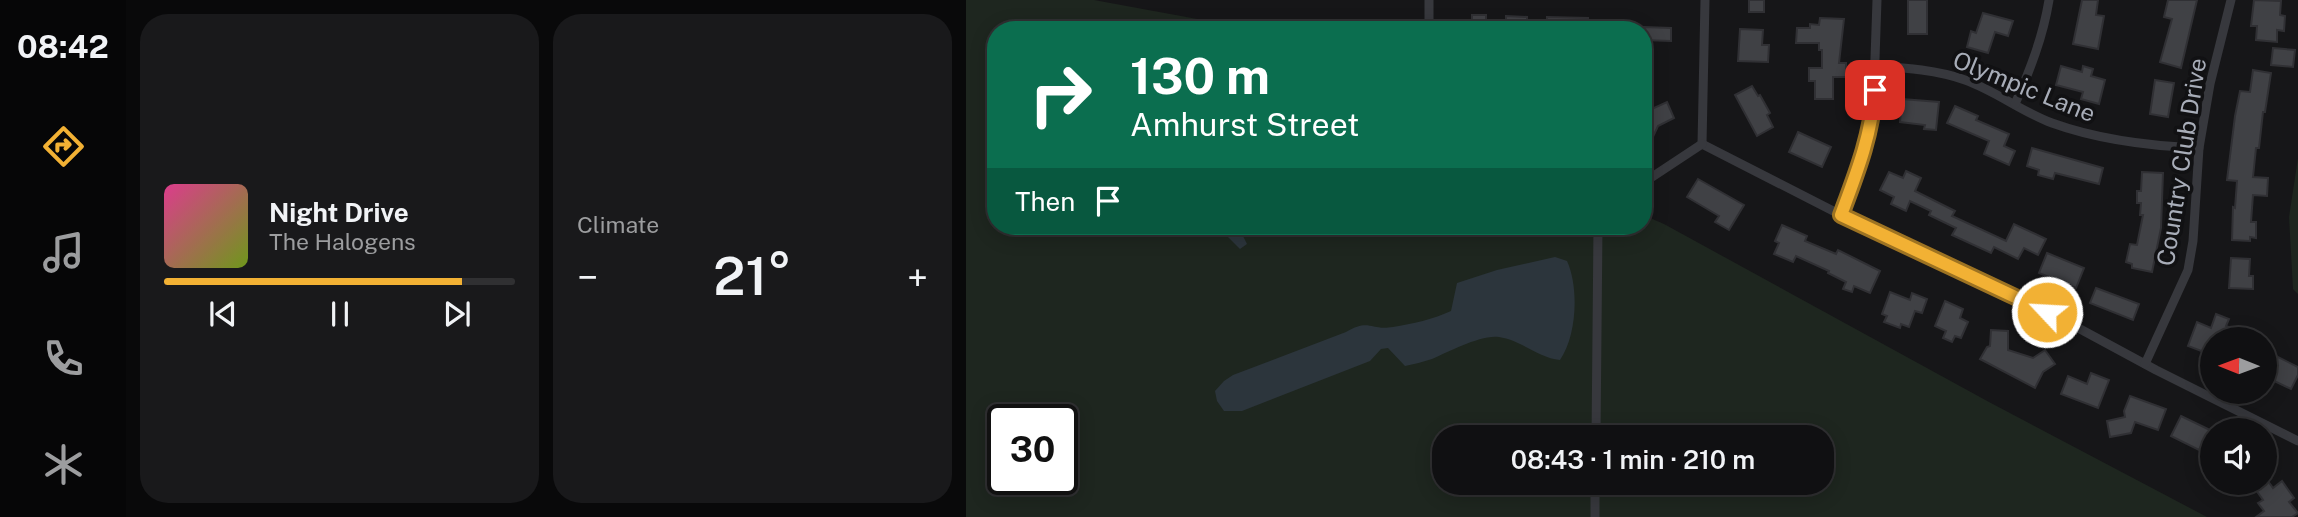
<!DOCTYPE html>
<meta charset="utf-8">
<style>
:root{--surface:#101012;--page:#19191b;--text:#f1f3f6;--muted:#9c9d9f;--line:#303032;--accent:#f2b134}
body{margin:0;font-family:"Public Sans",sans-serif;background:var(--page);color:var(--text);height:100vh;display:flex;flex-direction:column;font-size:26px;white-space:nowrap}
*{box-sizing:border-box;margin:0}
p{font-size:23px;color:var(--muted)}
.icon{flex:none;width:38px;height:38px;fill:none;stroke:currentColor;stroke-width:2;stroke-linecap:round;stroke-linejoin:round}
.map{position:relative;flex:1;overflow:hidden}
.side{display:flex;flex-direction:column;gap:14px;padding:14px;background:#09090a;width:840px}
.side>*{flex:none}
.guide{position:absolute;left:21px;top:21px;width:665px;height:214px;border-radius:28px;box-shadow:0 4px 18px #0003,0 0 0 2px var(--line);background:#0b6e4f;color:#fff;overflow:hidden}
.needle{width:46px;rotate:271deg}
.fabs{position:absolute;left:1234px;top:327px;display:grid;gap:14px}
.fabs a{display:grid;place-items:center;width:77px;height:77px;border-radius:50%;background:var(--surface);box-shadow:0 4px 18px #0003,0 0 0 2px var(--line);font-size:35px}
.speed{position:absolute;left:21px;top:404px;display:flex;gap:14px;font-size:35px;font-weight:700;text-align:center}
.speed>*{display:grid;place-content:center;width:91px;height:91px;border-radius:50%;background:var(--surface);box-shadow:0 4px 18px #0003,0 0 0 2px var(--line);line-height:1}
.speed .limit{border:4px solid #111;border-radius:10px;background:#fff;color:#111}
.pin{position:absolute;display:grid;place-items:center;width:60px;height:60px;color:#fff;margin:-30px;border-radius:14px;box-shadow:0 4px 10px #0006}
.me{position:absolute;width:77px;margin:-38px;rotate:295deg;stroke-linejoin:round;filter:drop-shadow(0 0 5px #0008)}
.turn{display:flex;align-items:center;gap:24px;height:147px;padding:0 28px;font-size:32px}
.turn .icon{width:91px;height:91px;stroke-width:2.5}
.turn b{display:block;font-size:49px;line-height:60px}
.then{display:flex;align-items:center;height:66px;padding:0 28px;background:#0003;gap:14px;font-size:26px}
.big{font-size:52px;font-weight:600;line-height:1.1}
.side .card{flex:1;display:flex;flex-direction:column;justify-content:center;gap:10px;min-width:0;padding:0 24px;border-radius:28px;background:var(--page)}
.song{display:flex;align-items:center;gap:21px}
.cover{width:84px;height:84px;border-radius:10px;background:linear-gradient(135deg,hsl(330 70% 55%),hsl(80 70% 35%))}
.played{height:7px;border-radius:4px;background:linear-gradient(90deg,var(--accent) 85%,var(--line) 85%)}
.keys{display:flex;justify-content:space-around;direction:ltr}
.heat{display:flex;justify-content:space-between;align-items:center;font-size:38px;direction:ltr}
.side .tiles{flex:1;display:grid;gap:14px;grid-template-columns:repeat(2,1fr)}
.trip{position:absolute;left:466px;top:425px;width:402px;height:70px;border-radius:28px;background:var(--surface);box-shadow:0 4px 18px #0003,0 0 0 2px var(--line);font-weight:600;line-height:70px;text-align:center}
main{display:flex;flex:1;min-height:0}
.tabs{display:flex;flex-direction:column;width:126px;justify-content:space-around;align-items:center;background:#060607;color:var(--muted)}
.tabs .icon{width:49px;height:49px}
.tabs .on{color:var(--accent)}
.tabs b{font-size:32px;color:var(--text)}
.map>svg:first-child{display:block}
</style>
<main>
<nav class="tabs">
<b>08:42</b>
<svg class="icon on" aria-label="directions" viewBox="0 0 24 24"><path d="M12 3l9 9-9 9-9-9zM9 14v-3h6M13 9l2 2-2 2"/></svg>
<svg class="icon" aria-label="music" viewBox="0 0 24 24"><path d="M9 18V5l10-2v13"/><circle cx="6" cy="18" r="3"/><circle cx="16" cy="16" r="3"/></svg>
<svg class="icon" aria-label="phone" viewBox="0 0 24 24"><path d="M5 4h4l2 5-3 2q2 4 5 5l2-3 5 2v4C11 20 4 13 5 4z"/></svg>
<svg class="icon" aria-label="climate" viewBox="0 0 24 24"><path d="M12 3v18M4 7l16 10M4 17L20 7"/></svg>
</nav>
<section class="side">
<div class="tiles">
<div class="card">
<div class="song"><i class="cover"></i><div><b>Night Drive</b><p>The Halogens</p></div></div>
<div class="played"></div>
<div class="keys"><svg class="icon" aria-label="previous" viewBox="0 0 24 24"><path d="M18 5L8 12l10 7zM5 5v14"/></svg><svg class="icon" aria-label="pause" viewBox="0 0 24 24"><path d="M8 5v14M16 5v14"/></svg><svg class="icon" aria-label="next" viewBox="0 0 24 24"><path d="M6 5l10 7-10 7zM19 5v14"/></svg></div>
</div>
<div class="card"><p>Climate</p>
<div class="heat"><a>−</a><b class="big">21°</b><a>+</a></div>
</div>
</div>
</section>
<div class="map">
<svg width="1332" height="517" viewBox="0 0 1332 517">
<rect width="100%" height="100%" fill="#161618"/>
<!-- green -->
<g fill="#1e261f" fill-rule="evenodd">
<path d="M0 0H128L291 30H30V226H677V215L698 224 1023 402 1241 517H0ZM37 420H96V480H37ZM478 438H856V483H478Z"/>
<path d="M1332 158V294L1327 289 1323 217Z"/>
</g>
<!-- water -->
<g fill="#2c353c">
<path d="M251 226H272L281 244 274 249Z"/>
<path d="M589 257 601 261C613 287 611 336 594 360 572 358 555 340 533 337 516 334 482 352 466 359 457 362 448 364 439 366L422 348 415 349 404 361 276 411H258L251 401 249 391 258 381 267 375 380 332C404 318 404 331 427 327 446 324 468 319 485 311L491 283 531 270Z"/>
</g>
<!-- building -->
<g fill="#404145" stroke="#303034" stroke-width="2">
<rect x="783" y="0" width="15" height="12"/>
<rect x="942" y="0" width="19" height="34"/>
<path d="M1116 0H1132L1130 15 1138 16 1132 49 1107 44Z"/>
<path d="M1202 0H1231L1215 68 1194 62 1206 19 1198 17Z"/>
<path d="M1288 0 1315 1 1314 15 1319 16 1318 31 1311 30V42L1290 40 1291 26H1285Z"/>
<path d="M1017 13 1047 21 1042 36 1029 32 1022 53 1001 47 1005 31 1010 33Z"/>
<path d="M506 15H520V30H493V20H506Z"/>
<path d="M540 16 561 17V30H540Z"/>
<path d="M581 17 622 18V30H581Z"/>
<path d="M854 18 878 19 873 63H880V77H867V99H849V81H843V68H856V50H853V43H830L831 28H844V24L853 25Z"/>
<path d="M677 27 705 28V41L677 40Z"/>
<path d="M774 29 797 30 796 45H803L802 62 772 61Z"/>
<path d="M1307 48 1329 50 1327 67 1305 65Z"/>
<path d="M1095 66 1116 72 1117 66 1127 69 1125 76 1139 80 1133 104 1115 99 1117 92 1090 85Z"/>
<path d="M1287 70 1305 73 1299 112H1297L1293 148H1290L1287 177 1302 178 1301 196 1287 195 1285 222H1290V238L1284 237V241L1266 240 1267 207 1269 208 1271 181 1261 180 1269 116 1274 91 1284 92Z"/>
<path d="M1189 80 1208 83 1202 117 1184 114Z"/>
<path d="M786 86 792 96 794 95 804 113 801 115 807 127 791 136 769 95Z"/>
<path d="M936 99 973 102 970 130 958 129 959 125 934 122Z"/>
<path d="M701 102 708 118 692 126 677 158V113Z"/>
<path d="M989 106 1012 116 1010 120 1043 134 1038 146 1049 151 1043 165 1018 154 1023 141 981 123Z"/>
<path d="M832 132 865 147 856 167 823 152Z"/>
<path d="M1066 148 1137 168 1133 184 1089 173 1087 179 1072 175 1073 170 1061 166Z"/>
<path d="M940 171 955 178 949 191 989 211 986 216 1040 241 1048 224 1080 239 1072 255 1058 248 1052 259 1028 247 1025 253 986 235 990 228 963 215 965 211 944 201 940 211 925 204 928 197 914 190 923 172 937 178Z"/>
<path d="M1176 172 1197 173 1195 228 1186 272 1166 268V264L1160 262 1164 244 1171 245 1177 215H1174L1175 203H1171V191H1175Z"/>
<path d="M732 179 778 205 763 230 749 222 753 216 721 197Z"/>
<path d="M816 225 841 236 839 241 870 254 872 250 914 271 904 293 888 286 886 292 877 289 880 282 862 273 863 271 830 256 827 262 808 254 813 243 809 241Z"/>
<path d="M1081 253 1118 268 1110 288 1073 273Z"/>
<path d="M1265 258 1284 259 1283 276H1287V289L1263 288Z"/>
<path d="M1130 288 1173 304 1167 320 1124 303Z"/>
<path d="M924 292 944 300 946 293 961 299 956 313 949 311 943 327 935 324 934 328 918 322 921 316 916 314Z"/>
<path d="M979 301 997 309 994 318 1002 322 995 338 989 336 986 342 977 338 980 331 969 326Z"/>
<path d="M1250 314 1263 319 1260 326 1277 333 1274 340H1246V355L1222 346 1231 322 1245 328Z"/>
<path d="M1025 330 1042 331V350L1067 358 1079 350 1089 364 1077 372 1069 388 1014 359 1021 347 1024 346Z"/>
<path d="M1298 350 1332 367V375L1325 389 1298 376Z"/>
<path d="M1125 373 1143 380 1132 408 1095 394 1102 376 1121 384Z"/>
<path d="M1164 396 1200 409 1192 430 1169 422 1165 433 1144 437 1141 421 1159 417 1158 411Z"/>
<path d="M1215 416 1244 430 1233 450 1205 436Z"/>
<path d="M1302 481 1307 488 1316 481 1328 498 1323 502 1332 513 1326 517H1290L1298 511 1292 503 1297 500 1290 490Z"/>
</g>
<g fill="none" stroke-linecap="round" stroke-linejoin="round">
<!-- street -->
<g stroke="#37383d" stroke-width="9">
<path d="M463 30V0"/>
<path d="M910 66C940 68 971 70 999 80 1030 91 1056 112 1086 123 1133 140 1183 146 1233 148"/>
<path d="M1049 104C1064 70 1077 37 1083 0"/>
<path d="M736 144 875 215 1103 323 1190 370 1332 441"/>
<path d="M736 144 739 0"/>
<path d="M677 183 736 144"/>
<path d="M875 215 899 152 907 117 911 0"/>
<path d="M1179 364 1222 270 1227 241 1233 148 1244 84 1265 0"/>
<path d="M630 438 632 226"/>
<path d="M629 517V483"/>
</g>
</g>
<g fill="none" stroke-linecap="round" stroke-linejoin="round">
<defs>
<path id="route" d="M909 90C905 137 891 172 875 215L1081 312"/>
</defs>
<!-- route casing -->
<use href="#route" stroke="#9d7322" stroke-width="18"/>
<!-- route -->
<use href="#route" stroke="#f2b134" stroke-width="12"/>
</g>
<g text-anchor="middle" stroke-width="7" stroke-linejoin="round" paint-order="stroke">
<!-- street labels -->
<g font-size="24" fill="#a8adb8" stroke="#111113">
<text transform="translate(1058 87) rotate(22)" y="8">Olympic Lane</text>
<text transform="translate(1216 162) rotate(-81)" y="8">Country Club Drive</text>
</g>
</g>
</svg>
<div class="fabs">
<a><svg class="needle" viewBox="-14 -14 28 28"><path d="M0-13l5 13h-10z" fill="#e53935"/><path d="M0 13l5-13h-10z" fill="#9c9d9f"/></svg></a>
<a><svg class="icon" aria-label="sound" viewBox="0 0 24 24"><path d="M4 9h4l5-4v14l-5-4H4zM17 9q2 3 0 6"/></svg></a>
</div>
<div class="speed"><div class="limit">30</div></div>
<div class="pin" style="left:909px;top:90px;background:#d93025"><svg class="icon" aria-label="arrive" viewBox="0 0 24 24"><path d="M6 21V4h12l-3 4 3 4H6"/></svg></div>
<svg class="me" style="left:1081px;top:312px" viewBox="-20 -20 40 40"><circle r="17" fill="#f2b134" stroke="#fff" stroke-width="3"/><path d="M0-11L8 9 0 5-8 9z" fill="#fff"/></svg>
<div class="trip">08:43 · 1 min · 210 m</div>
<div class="guide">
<div class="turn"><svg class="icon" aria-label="right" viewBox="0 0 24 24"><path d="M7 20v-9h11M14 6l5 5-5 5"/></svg><div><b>130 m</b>Amhurst Street</div></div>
<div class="then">Then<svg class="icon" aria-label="arrive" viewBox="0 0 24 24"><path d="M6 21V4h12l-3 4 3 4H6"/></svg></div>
</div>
</div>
</main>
